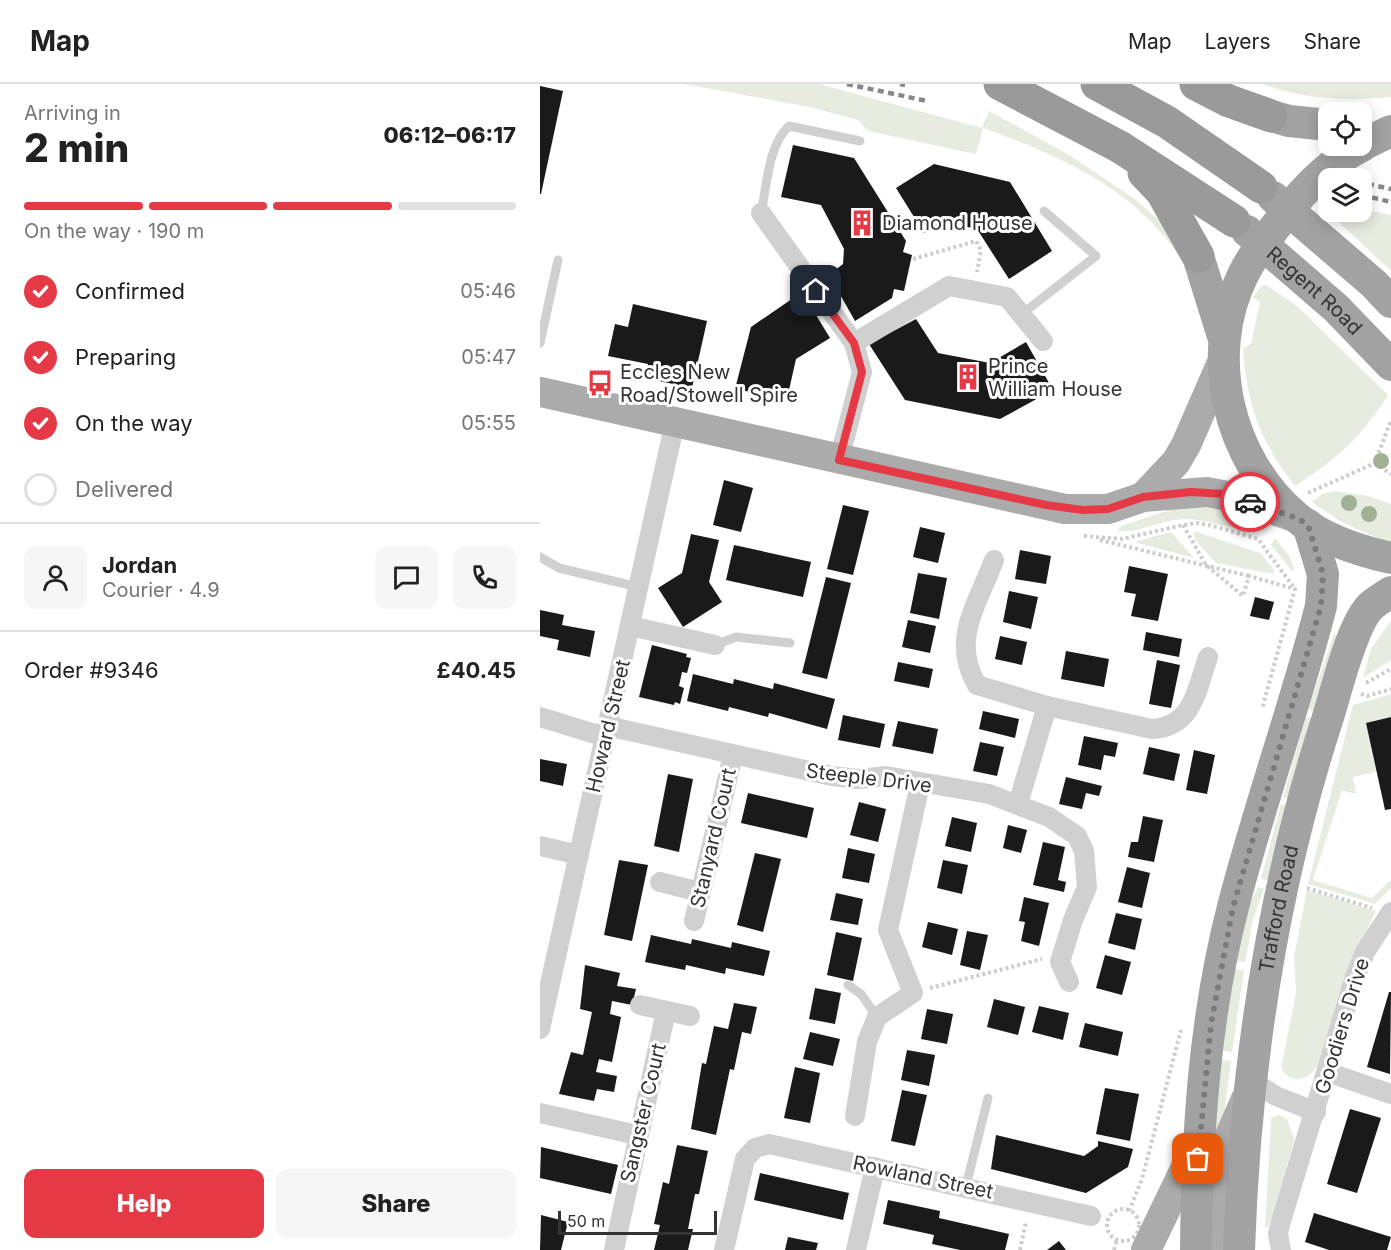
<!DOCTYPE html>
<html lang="en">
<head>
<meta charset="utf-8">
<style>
  body { margin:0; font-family:Inter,sans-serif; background:#f6f6f6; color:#222; height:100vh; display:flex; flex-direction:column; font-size:22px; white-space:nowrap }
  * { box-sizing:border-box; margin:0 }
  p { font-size:20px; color:#767676 }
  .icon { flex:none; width:33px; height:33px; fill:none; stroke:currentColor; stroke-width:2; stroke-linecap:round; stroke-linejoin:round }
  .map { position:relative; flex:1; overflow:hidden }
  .panel { display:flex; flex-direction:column; background:#fff; width:540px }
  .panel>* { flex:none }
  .fabs { position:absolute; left:778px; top:18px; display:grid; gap:12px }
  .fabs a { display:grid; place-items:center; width:54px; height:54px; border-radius:12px; background:#fff; box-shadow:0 3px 15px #0003; font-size:30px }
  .scale { position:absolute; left:18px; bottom:15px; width:159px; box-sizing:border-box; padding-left:6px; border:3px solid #333; border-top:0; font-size:16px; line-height:21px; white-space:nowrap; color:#333; -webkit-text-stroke:4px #fff; paint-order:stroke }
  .pin { position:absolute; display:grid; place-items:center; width:51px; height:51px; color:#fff; margin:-26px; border-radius:12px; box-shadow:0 3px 9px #0006 }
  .courier { position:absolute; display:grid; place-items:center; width:60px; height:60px; margin:-30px; border:4px solid #e63946; border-radius:50%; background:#fff; color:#222; box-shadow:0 2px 8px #0007 }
  .headline em { font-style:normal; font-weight:800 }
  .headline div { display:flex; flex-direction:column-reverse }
  .headline { display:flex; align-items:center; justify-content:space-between; height:102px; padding:0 24px }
  h1 { font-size:39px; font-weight:800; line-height:45px }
  .bar { display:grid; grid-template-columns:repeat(4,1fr); gap:9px 6px; align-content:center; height:72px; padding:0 24px }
  .bar i { height:8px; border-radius:4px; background:#e0e0e0 }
  .bar .current { background:#e63946 }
  .bar p { grid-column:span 4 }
  .line { display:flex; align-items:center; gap:15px; padding:0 24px; border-top:2px solid #e0e0e0 }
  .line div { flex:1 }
  .round { display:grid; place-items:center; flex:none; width:63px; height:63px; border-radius:12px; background:#f6f6f6 }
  ol { padding:0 24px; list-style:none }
  li { display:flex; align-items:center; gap:18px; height:66px }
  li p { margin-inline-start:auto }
  li .icon { padding:6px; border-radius:50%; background:#e63946; color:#fff; stroke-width:4 }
  li:last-child { color:#767676 }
  li i { width:33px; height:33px; border:3px solid #e0e0e0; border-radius:50% }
  .primary-button { display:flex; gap:12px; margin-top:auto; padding:12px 24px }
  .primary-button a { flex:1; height:69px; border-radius:12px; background:#e63946; color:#fff; font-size:24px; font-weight:800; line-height:69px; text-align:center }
  .primary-button a+a { background:#f6f6f6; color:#222 }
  header { display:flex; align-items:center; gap:36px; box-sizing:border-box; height:84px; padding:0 30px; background:#fff; border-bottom:2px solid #e0e0e0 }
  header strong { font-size:28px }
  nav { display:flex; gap:33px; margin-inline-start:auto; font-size:21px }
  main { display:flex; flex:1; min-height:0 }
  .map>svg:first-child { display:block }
</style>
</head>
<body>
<header>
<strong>Map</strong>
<nav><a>Map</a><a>Layers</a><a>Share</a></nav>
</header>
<main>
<section class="panel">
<div class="headline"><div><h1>2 min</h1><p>Arriving in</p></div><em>06:12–06:17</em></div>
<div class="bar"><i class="current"></i><i class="current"></i><i class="current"></i><i></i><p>On the way · 190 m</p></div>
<ol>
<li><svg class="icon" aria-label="check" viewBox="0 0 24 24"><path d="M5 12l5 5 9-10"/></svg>Confirmed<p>05:46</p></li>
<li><svg class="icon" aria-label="check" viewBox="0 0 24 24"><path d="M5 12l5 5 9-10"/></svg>Preparing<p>05:47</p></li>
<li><svg class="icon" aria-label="check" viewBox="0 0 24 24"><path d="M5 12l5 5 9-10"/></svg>On the way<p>05:55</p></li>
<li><i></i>Delivered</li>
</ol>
<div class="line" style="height:108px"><a class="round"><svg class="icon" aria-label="person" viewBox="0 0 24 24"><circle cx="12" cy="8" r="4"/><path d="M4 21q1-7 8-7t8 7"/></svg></a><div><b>Jordan</b><p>Courier · 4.9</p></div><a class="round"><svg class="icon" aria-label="chat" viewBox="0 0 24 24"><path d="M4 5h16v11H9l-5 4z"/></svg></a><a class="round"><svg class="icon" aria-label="phone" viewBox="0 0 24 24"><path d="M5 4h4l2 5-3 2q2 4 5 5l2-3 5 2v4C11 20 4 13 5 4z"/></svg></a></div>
<div class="line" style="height:78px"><div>Order #9346</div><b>£40.45</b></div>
<div class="primary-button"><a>Help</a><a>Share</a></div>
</section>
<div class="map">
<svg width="851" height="1166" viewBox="0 0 851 1166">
  <rect width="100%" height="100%" fill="#fff"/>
  <!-- green -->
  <g fill="#e6ecdf">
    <path d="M144,0H279L442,44L449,27L531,72L596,116L619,136L646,182C598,106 525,73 443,44L436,70L328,47L318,36L270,23Z"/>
    <path d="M723,0H851V13C807,17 765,16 723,0Z"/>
    <polygon points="783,117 789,118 789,128 822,128 822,125 851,131 851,187 786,126 781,120"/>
    <path d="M722,201H726L757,222L848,311C820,355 798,374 755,402C719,355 708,324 703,265L711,260L720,218L713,213Z"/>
    <path d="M794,407L828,412L851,420V458C821,449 797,437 772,418L782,410Z"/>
    <path d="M656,423L689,426L715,439L705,445C683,444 666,434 643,435C621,436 601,449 577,447L582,442L635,424Z"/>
    <polygon points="654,447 720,469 734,486 733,490 676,479 655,456"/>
    <polygon points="631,448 654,474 594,458"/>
    <polygon points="735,454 750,473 754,485 752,487 731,461"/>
    <polygon points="851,537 851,576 823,594 831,565"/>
    <polygon points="794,550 803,553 778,629 768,625"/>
    <polygon points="851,610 851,633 826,639 836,688 813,693 816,710 802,706 773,796 832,814 851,796 851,804 835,820 768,800 813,621"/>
    <polygon points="766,633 776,636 751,715 743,713"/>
    <polygon points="741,720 749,722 728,796 721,795"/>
    <polygon points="718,803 724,805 713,835 705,878 693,877 701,837"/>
    <path d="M767,806L836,827C820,859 809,892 798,926C792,946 788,970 774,986C763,999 749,998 741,984L756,909L754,873Z"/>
    <polygon points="691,885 704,886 692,968 678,966"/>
    <polygon points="677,976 691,977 679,1068 669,1066"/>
    <polygon points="739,1031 747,1035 754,1055 752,1065 728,1144 725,1143 731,1034"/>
  </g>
  <!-- building -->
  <g fill="#1a1a1a">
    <polygon points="0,2 23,7 1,110 0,110"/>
    <polygon points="253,61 314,74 366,157 363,168 372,171 364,207 354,205 352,214 315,237 289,191 303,180 304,165 281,121 241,113"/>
    <polygon points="394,80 470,98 512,167 469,195 437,145 404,138 384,149 356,104"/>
    <polygon points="262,208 290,254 256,275 247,315 195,305 211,243"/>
    <polygon points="93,220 167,237 152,304 105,294 108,280 68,272 75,240 88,243"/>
    <polygon points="376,235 398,269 450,279 486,258 513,306 460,335 365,316 329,260"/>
    <polygon points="184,396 213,404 201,448 173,441"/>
    <polygon points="303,421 329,427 313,491 287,485"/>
    <polygon points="380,443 405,449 398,479 373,473"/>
    <polygon points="151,450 179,456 169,498 182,518 143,543 118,504 142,489"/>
    <polygon points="194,461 271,478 263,513 186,496"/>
    <polygon points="480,466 511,472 506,500 475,495"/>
    <polygon points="589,482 628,490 618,537 591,532 596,510 584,508"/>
    <polygon points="378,489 407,494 399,535 370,529"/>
    <polygon points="286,493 311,499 287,595 262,589"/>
    <polygon points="469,507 498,513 491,545 463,538"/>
    <polygon points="715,513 734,518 729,536 710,532"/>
    <polygon points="0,526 24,531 22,541 55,547 50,573 17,566 19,556 0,552"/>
    <polygon points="368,536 396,542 390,569 362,563"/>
    <polygon points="606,548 642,555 639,573 603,566"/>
    <polygon points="460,552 487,558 482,581 455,575"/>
    <polygon points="112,561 147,570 146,573 151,574 147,589 142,588 139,602 144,604 140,620 135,618 134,621 99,613"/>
    <polygon points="526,567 569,575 564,603 521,595"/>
    <polygon points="617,576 640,581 631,624 609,620"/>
    <polygon points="358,578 393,585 389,604 354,597"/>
    <polygon points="153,590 193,600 194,595 233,605 234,599 295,615 287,645 229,629 228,633 189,623 188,627 147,617"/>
    <polygon points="443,627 479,635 475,654 439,645"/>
    <polygon points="303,631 345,640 340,664 298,656"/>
    <polygon points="851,633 851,725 845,726 826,639"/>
    <polygon points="358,637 398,645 393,670 352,662"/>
    <polygon points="544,652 578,659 575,673 564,671 561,686 538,681"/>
    <polygon points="440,658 464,663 457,692 433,687"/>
    <polygon points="609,663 640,670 634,697 603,690"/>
    <polygon points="654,666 675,671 667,710 646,706"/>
    <polygon points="0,675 27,680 23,702 0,697"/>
    <polygon points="128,690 153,695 139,768 114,762"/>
    <polygon points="526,693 562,702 559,712 546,709 542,725 519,720"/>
    <polygon points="208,709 274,724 267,754 201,739"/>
    <polygon points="319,718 346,725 338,758 310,751"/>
    <polygon points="603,732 623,736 614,778 588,773 591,758 598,758"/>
    <polygon points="412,733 437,739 431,768 405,762"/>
    <polygon points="468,741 487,746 481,769 463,764"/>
    <polygon points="503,758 525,763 518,796 526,798 524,808 493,801"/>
    <polygon points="308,764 335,770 329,799 302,794"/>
    <polygon points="215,769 241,775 223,848 197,841"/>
    <polygon points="79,776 108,781 92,857 64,851"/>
    <polygon points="403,776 428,781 422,810 397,804"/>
    <polygon points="587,783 610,789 602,824 578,818"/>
    <polygon points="296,809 323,815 318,841 290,836"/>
    <polygon points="484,813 509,819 499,862 481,857 485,838 479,837"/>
    <polygon points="576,829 602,835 595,866 568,859"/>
    <polygon points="388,838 418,845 412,871 382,863"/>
    <polygon points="427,847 448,851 440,886 420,881"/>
    <polygon points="296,848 322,854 313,897 287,891"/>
    <polygon points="111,851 151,860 152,855 191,864 192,858 230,867 224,892 186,884 185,890 146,881 145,886 105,878"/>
    <polygon points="565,871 591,878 582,911 556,904"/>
    <polygon points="45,881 80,889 77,902 96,905 92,921 72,917 70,930 81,933 72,978 59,975 56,988 77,992 74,1008 57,1005 54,1017 19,1010 31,968 43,971 52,928 40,925"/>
    <polygon points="275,904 301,909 295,940 269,935"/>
    <polygon points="849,908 851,908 850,990 827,983"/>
    <polygon points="454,915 485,923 478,951 447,943"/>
    <polygon points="194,919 217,923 211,950 202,948 194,986 190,985 176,1051 151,1045 162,979 166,980 174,942 188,945"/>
    <polygon points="499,922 529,929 523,956 492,948"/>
    <polygon points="387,925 413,930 407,960 381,955"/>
    <polygon points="545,939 583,948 578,972 539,963"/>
    <polygon points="270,948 300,955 293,982 263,975"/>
    <polygon points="367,966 395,971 389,1002 361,996"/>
    <polygon points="255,983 280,989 270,1039 244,1034"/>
    <polygon points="565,1004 599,1010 590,1057 556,1050"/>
    <polygon points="362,1006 387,1011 375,1062 351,1057"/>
    <polygon points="810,1025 841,1034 817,1109 787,1100"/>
    <polygon points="456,1051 544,1072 558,1062 558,1057 593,1065 588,1083 546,1109 451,1085"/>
    <polygon points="137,1061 168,1067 159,1110 155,1110 148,1145 153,1145 148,1166 114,1166 120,1141 114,1140 123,1098 129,1100"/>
    <polygon points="1,1063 78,1081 71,1110 0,1094"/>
    <polygon points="220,1089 309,1109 303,1136 214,1116"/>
    <polygon points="348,1116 400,1127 399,1134 469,1150 465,1166 420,1166 392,1160 394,1151 343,1140"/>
    <polygon points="774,1129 851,1153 847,1166 789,1166 765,1158"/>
    <polygon points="1,1131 28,1138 21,1166 0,1166"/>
    <polygon points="248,1153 278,1159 276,1166 245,1166"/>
    <polygon points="519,1157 526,1166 507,1166"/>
  </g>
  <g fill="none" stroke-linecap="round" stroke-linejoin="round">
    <!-- path -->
    <g stroke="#cdcdcd" stroke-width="4" stroke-dasharray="3 3" stroke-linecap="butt">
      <polyline points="373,175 436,157 441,166 437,188"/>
      <polyline points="835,379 851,390"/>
      <polyline points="768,409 835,379 851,336"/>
      <polyline points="643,441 666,481 703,512 709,492 755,505 722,625"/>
      <polyline points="544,452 582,455 643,441 658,439 673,442 718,455 755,505"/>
      <polyline points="560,456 709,492"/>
      <polyline points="826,599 851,585"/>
      <polyline points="821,610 827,612 851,605"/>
      <polyline points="767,804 832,824"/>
      <polyline points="390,904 502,875"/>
      <circle cx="583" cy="1141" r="16"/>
      <polyline points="589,1127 602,1095 641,946"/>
      <polyline points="480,1166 486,1138"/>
      <polyline points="574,1166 577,1156"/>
    </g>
    <!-- service -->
    <g stroke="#d0d0d0" stroke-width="9">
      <path d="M221,129C227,102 228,61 249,42L320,57"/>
      <polyline points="482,230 556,172 504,127"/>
      <polyline points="0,259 18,176"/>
      <polyline points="0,473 19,484 98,503"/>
      <polyline points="175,561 196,553 250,559"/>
      <polyline points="308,901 321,910 337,933"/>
      <polyline points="426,1102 448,1014"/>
    </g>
    <!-- minor -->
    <g stroke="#d0d0d0" stroke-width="20">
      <polyline points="221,129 314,259"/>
      <polyline points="299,376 322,288 314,259 409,202 467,213 503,257"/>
      <path d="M454,476C438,520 410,556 437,601L507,622L612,645C653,643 657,605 668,573"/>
      <polyline points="90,542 175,561"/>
      <polyline points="0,633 65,653"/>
      <polyline points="67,642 292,692 319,695 346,692 449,710 509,733 537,752 544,767 547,803 533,836 520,878 529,898"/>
      <polyline points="478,720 507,622"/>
      <polyline points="0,762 39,771"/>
      <polyline points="120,798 160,808"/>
      <polyline points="154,837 193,671"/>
      <polyline points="100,921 150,932"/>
      <polyline points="0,945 135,338"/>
      <polyline points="787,988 851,1010"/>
      <polyline points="710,996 736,1012 776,1028"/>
      <polyline points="0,1029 97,1051"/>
      <polyline points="315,1032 327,958 337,933 373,909 348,846 380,700"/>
      <polyline points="74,1166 126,927"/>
      <polyline points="184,1166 205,1075 215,1064 229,1060 551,1132"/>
      <polyline points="316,1166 335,1083"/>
      <polyline points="741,1166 738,1150 741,1137 815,893 825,868 851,828"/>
    </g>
    <!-- primary -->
    <g stroke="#ababab" stroke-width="30">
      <polyline points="0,308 525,425 568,425 603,413 667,408 703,415 757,434"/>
      <polyline points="603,413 636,378 646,361 683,276"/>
      <polyline points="606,1166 658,1058"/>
      <polyline points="677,1166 685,1063 706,1015"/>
    </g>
    <!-- trunk -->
    <g stroke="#a2a2a2" stroke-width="32">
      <polyline points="731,32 749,37 789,41"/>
      <polyline points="822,61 851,47"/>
      <path d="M822,62C788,79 761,108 739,138C726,155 712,172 703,191C663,271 688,375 755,432C780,454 820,467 851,474"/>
      <polyline points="733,113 834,200 851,218"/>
      <path id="s1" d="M707,147L796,224L851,281"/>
      <polyline points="658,172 683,252"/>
      <path d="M656,1166C657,1051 664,935 693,823C719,722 755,623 781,522L783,490L768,441"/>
      <path id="s2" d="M699,1166C705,983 732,804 789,630C797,604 813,537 832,521C838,516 845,512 851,508"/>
    </g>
    <!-- motorway -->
    <g stroke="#9a9a9a" stroke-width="33">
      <polyline points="460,0 580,63 694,137"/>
      <polyline points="557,0 627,38 721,103"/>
      <polyline points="656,0 689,17 731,32"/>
      <polyline points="604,89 622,108 658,172"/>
    </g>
    <!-- rail -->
    <g stroke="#888" stroke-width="4.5" stroke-dasharray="6 4.5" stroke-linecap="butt">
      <polyline points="307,0 387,17"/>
      <polyline points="360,0 365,1"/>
      <polyline points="828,100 851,105"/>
      <polyline points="822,111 851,118"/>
    </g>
  </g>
  <!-- trees -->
  <g fill="#a2b095">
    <circle cx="841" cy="377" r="8"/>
    <circle cx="809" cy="419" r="8"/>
    <circle cx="829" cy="430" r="8"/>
  </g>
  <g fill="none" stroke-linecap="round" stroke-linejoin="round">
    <!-- done -->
    <polyline stroke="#7a7a7a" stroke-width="6" stroke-dasharray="0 10.8" points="658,1075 671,940 693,823 781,522 783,490 768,441 757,434 710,418"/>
    <!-- route -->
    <polyline stroke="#e63946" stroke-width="8" points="276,207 314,259 322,288 299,376 506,421 543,426 568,425 603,413 651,408 685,410 710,418"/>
  </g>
  <!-- icons -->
  <defs>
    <g id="building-bare" transform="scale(2.07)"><path d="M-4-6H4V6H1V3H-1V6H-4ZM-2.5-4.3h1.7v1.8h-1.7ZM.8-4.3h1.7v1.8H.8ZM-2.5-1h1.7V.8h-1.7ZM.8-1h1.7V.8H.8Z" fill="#e63946" stroke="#fff" stroke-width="2.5" paint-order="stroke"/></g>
    <g id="bus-bare" transform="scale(2.07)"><path d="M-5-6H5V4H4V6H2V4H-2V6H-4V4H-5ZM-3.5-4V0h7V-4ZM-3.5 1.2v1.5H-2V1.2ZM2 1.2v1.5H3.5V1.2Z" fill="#e63946" stroke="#fff" stroke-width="2.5" paint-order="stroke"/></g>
  </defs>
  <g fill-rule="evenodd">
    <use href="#building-bare" x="322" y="139"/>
    <use href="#building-bare" x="428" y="293"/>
    <use href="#bus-bare" x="60" y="299"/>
  </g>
  <g text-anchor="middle" stroke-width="6" stroke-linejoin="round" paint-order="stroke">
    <!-- poi labels -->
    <g font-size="20" fill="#333" stroke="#fff" text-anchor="start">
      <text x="342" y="146">Diamond House</text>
      <text x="448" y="289">Prince<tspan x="448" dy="23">William House</tspan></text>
      <text x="80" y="295">Eccles New<tspan x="80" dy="23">Road/Stowell Spire</tspan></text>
    </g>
    <!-- street labels -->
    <g font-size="20" fill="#333" stroke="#fff">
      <text dy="7" stroke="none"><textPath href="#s1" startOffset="90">Regent Road</textPath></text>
      <text transform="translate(68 642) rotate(-77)" y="7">Howard Street</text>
      <text transform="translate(329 694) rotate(7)" y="7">Steeple Drive</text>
      <text transform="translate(173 754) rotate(-77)" y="7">Stanyard Court</text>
      <text dy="7" stroke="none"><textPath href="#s2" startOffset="344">Trafford Road</textPath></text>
      <text transform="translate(802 942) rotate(-73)" y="7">Goodiers Drive</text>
      <text transform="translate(103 1029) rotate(-77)" y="7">Sangster Court</text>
      <text transform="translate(383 1093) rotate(12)" y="7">Rowland Street</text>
    </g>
  </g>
</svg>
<div class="fabs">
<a><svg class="icon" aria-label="locate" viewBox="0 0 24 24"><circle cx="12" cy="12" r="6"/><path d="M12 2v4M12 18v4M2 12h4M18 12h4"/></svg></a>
<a><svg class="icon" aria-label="layers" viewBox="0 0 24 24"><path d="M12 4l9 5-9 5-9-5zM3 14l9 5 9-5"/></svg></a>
</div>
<div class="scale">50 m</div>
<div class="pin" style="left:658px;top:1075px;background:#ea580c"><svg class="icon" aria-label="bag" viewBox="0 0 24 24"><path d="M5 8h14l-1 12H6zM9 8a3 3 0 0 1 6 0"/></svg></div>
<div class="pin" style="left:276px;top:207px;background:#1f2937"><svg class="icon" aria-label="home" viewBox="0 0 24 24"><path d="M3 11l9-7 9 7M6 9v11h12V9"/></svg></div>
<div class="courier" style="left:710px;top:418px"><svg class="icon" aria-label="car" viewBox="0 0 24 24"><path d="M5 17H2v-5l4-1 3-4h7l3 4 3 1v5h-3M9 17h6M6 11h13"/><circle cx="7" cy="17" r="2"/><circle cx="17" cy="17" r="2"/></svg></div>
</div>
</main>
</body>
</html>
